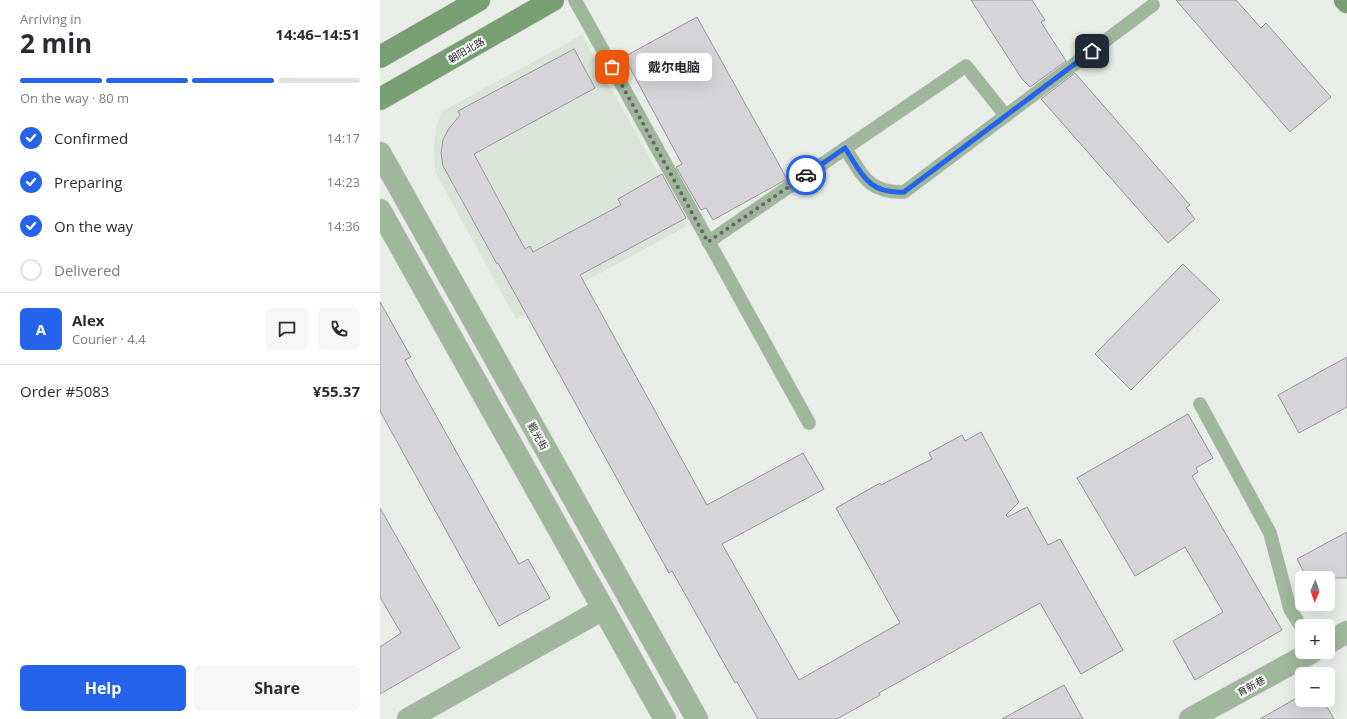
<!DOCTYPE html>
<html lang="en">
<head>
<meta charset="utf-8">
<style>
  body { margin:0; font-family:"Open Sans","Noto Sans SC",sans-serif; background:#f7f7f7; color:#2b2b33; height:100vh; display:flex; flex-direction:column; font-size:15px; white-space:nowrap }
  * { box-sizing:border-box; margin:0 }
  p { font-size:13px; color:#7c7c81 }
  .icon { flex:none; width:22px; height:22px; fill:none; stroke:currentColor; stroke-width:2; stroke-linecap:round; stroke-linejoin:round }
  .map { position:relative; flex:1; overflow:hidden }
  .side { display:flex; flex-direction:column; background:#fff; width:380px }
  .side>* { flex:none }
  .needle { width:26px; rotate:182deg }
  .fabs { position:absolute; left:915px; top:571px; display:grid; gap:8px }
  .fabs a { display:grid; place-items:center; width:40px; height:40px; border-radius:6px; background:#fff; box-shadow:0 4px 16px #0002; font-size:20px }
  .pin { position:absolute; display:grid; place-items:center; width:34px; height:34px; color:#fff; margin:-17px; border-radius:8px; box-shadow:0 2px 6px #0006 }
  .courier { position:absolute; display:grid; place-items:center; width:40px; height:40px; margin:-20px; border:3px solid #2563eb; border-radius:50%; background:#fff; color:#222; box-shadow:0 1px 5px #0007 }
  .bubble { position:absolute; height:28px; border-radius:6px; background:#fff; box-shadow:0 4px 16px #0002; font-size:13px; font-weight:700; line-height:28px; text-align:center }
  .head em { font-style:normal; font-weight:700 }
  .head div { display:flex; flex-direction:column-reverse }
  .head { display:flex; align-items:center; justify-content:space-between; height:68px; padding:0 20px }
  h1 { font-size:26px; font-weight:700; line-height:30px }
  .bar { display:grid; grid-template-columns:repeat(4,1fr); gap:6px 4px; align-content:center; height:48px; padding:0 20px }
  .bar i { height:5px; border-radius:3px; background:#e1e1e2 }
  .bar .current { background:#2563eb }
  .bar p { grid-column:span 4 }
  .line { display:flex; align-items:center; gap:10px; padding:0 20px; border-top:1px solid #e1e1e2 }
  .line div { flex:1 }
  .round { display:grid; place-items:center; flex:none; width:42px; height:42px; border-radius:6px; background:#f7f7f7 }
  ol { padding:0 20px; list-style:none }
  li { display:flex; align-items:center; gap:12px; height:44px }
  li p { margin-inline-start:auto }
  li .icon { padding:4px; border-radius:50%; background:#2563eb; color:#fff; stroke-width:4 }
  li:last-child { color:#7c7c81 }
  li i { width:22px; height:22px; border:2px solid #e1e1e2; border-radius:50% }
  .cta { display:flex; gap:8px; margin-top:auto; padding:8px 20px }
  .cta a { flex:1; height:46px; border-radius:6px; background:#2563eb; color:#fff; font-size:16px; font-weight:700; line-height:46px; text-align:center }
  .cta a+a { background:#f7f7f7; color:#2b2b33 }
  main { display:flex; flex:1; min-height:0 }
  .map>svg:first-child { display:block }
</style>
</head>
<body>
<main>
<section class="side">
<div class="head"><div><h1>2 min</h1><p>Arriving in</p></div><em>14:46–14:51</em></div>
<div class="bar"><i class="current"></i><i class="current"></i><i class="current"></i><i></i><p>On the way · 80 m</p></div>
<ol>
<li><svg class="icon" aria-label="check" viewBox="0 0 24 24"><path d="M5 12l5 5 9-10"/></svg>Confirmed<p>14:17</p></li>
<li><svg class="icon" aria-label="check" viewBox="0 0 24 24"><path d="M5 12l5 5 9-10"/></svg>Preparing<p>14:23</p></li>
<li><svg class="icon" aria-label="check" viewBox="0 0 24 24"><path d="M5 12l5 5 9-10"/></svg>On the way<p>14:36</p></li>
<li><i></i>Delivered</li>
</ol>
<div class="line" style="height:72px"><b class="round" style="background:#2563eb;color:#fff">A</b><div><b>Alex</b><p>Courier · 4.4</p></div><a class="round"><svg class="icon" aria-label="chat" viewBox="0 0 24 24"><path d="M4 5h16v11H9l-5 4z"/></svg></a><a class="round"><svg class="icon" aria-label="phone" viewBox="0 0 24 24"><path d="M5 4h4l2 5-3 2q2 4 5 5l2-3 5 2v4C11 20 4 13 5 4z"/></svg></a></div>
<div class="line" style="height:52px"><div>Order #5083</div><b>¥55.37</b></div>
<div class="cta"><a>Help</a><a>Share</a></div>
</section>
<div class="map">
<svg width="967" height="719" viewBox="0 0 967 719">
  <rect width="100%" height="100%" fill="#e9ede8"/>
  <!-- built -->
  <polygon fill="#dbe4d9" points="202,35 307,226 136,319 55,172 54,146 56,129 61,112"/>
  <!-- building -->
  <g fill="#d7d4d9" stroke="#99969b">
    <polygon points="591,0 652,0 665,20 661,22 686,61 650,87 642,79"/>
    <polygon points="796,0 856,0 881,28 886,23 951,97 910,132"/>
    <polygon points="317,17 407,179 333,220 326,208 321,210 296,167 302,164 244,57"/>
    <polygon points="194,49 215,88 94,154 145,249 150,246 153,252 241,205 238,199 282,174 306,218 200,275 327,505 423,453 444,489 342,544 419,680 520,623 456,508 500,483 501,485 552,459 549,453 582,435 585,441 601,432 639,502 626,515 628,517 647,507 668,545 680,539 743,650 701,674 660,603 499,693 500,695 457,719 378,719 357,682 355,683 292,571 289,573 118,263 117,264 63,166 61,153 63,140 68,130 80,115 78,111"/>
    <polygon points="695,73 810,205 806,208 815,219 788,243 661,99"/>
    <polygon points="803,264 840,300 751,390 715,354"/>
    <polygon points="0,302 31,357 25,360 139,564 148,559 170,598 119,626 0,411"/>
    <polygon points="967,357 967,407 919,433 898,395"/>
    <polygon points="808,414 833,458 816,468 818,472 812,476 902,630 815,680 793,641 843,612 805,547 755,576 697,478"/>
    <polygon points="0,508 80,648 0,694 0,647 21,633 0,597"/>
    <polygon points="967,532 967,578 927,578 917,559"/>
    <polygon points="684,685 703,719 622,719"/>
    <polygon points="922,695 922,700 943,700 954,719 880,719"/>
  </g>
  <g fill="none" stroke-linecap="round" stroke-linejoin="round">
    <!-- service casing -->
    <g stroke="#c4c8c3" stroke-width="14">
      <g id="service">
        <polyline points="195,0 429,423"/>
        <path d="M465,148C482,174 487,193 524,192L773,5"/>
        <polyline points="328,242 586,66 626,116"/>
        <polyline points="820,404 890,533 910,609 922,628"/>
      </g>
    </g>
    <!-- minor casing -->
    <g stroke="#c4c8c3" stroke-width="23">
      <g id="minor">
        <polyline points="948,643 967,632"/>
        <polyline points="28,719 223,609"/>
        <polyline points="810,719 932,652"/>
      </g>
    </g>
    <!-- tertiary casing -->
    <g stroke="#c4c8c3" stroke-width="23">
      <g id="tertiary">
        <polyline points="0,153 317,719"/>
        <polyline points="0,210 285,719"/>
      </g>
    </g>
    <!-- secondary casing -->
    <g stroke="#c4c8c3" stroke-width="23">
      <g id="secondary">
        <polyline points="965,0 967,2"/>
        <polyline points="0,57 99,0"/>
        <polyline points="0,99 173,0"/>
      </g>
    </g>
    <!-- service -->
    <use href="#service" stroke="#9fb89b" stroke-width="13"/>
    <!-- minor -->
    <use href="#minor" stroke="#9fb89b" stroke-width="22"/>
    <!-- tertiary -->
    <use href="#tertiary" stroke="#9fb89b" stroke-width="22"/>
    <!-- secondary -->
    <use href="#secondary" stroke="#789e73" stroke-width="22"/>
  </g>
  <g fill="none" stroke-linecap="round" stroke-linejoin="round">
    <!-- done -->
    <polyline stroke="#646663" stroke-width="4" stroke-dasharray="0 7.2" points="232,67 328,242 426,175"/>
    <!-- route -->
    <path stroke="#2563eb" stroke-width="5" d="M426,175L465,148C482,174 488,194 524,192L712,51"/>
  </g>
  <g text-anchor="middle" stroke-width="4" stroke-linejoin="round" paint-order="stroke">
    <!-- street labels -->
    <g font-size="10" fill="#1c1e1c" stroke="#fff">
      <text transform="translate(86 50) rotate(-30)" y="4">朝阳北路</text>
      <text transform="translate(158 436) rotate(61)" y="4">觐光街</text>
      <text transform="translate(871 686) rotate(-29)" y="4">育新巷</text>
    </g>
  </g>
</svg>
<div class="fabs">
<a><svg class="needle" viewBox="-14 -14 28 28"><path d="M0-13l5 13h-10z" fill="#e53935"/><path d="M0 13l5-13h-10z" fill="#7c7c81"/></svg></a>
<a>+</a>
<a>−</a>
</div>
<div class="pin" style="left:232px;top:67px;background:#ea580c"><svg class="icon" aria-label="bag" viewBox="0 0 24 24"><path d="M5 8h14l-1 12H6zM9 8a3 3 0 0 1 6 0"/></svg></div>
<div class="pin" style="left:712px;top:51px;background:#1f2937"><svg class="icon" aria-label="home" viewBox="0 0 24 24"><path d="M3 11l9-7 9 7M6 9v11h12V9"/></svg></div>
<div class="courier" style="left:426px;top:175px"><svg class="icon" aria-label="car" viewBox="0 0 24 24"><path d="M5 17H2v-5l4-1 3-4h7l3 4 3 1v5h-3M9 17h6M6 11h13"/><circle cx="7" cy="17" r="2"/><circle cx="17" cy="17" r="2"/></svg></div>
<div class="bubble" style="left:256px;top:53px;width:76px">戴尔电脑</div>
</div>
</main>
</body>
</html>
